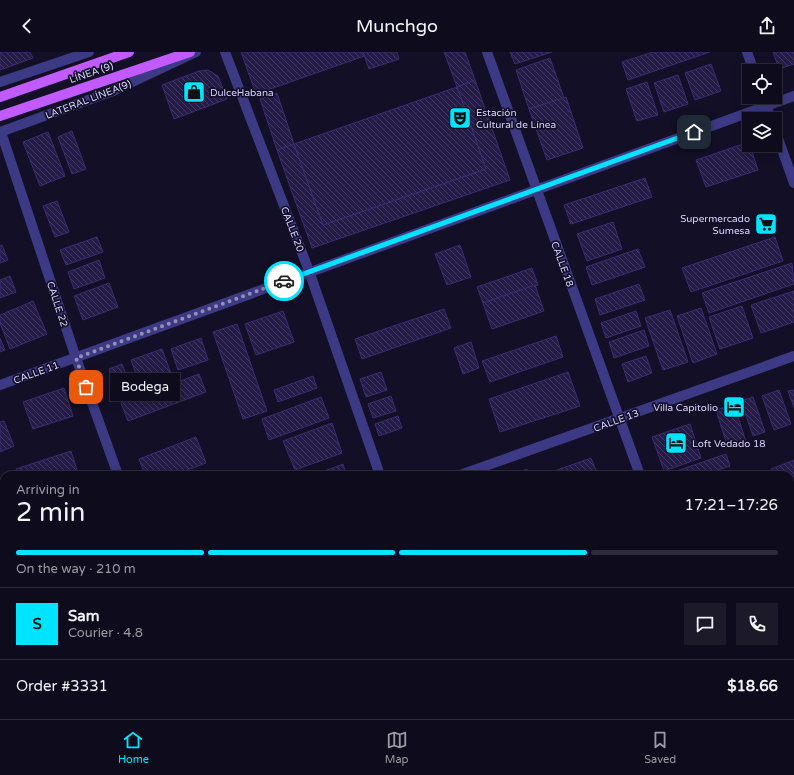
<!DOCTYPE html>
<html lang="en">
<head>
<meta charset="utf-8">
<style>
  body { margin:0; font-family:"Varela Round",sans-serif; background:#1c1929; color:#f1f3f6; height:100vh; display:flex; flex-direction:column; font-size:15px; white-space:nowrap }
  * { box-sizing:border-box; margin:0 }
  p { font-size:13px; color:#9b9ba3 }
  .icon { flex:none; width:22px; height:22px; fill:none; stroke:currentColor; stroke-width:2; stroke-linecap:round; stroke-linejoin:round }
  .map { position:relative; flex:1; overflow:hidden }
  .drawer { position:absolute; left:0px; top:419px; width:794px; height:248px; display:flex; flex-direction:column; background:#0e0b1c; border-radius:12px 12px 0 0; box-shadow:0 2px 10px #0003,0 0 0 1px #2e2b3b }
  .drawer>* { flex:none }
  .buttons { position:absolute; left:742px; top:12px; display:grid; gap:8px }
  .buttons a { display:grid; place-items:center; width:40px; height:40px; border-radius:0px; background:#0e0b1c; box-shadow:0 2px 10px #0003,0 0 0 1px #2e2b3b; font-size:20px }
  .pin { position:absolute; display:grid; place-items:center; width:34px; height:34px; color:#fff; margin:-17px; border-radius:8px; box-shadow:0 2px 6px #0006 }
  .courier { position:absolute; display:grid; place-items:center; width:40px; height:40px; margin:-20px; border:3px solid #00e5ff; border-radius:50%; background:#fff; color:#222; box-shadow:0 1px 5px #0007 }
  .bubble { position:absolute; height:28px; border-radius:0px; background:#0e0b1c; box-shadow:0 2px 10px #0003,0 0 0 1px #2e2b3b; font-size:13px; font-weight:600; line-height:28px; text-align:center }
  .summary em { font-style:normal; font-weight:600 }
  .summary div { display:flex; flex-direction:column-reverse }
  .summary { display:flex; align-items:center; justify-content:space-between; height:68px; padding:0 16px }
  h1 { font-size:26px; font-weight:600; line-height:30px }
  .bar { display:grid; grid-template-columns:repeat(4,1fr); gap:6px 4px; align-content:center; height:48px; padding:0 16px }
  .bar i { height:5px; border-radius:3px; background:#2e2b3b }
  .bar .selected { background:#00e5ff }
  .bar p { grid-column:span 4 }
  .line { display:flex; align-items:center; gap:10px; padding:0 16px; border-top:1px solid #2e2b3b }
  .line div { flex:1 }
  .round { display:grid; place-items:center; flex:none; width:42px; height:42px; border-radius:0px; background:#1c1929 }
  header { display:flex; justify-content:space-between; align-items:center; height:52px; padding:0 16px; background:#0e0b1c; font-size:18px; font-weight:600 }
  .tabs { display:flex; justify-content:space-around; align-items:center; height:56px; border-top:1px solid #2e2b3b; background:#0e0b1c; font-size:11px; color:#9b9ba3 }
  .tabs a { display:grid; justify-items:center; gap:2px }
  .tabs .selected { color:#00e5ff }
  .map>svg:first-child { display:block }
</style>
</head>
<body>
<header><svg class="icon" aria-label="back" viewBox="0 0 24 24"><path d="M15 5l-7 7 7 7"/></svg>Munchgo<svg class="icon" aria-label="share" viewBox="0 0 24 24"><path d="M12 15V3M7 8l5-5 5 5M5 13v7h14v-7"/></svg></header>
<div class="map">
<svg width="794" height="667" viewBox="0 0 794 667">
  <defs>
    <pattern id="park-crowns" width="20" height="18" patternUnits="userSpaceOnUse"><rect width="20" height="18" fill="#12302f"/><path d="M2 6a3 3 0 1 1 6 0M12 15a3 3 0 1 1 6 0" fill="none" stroke="#344d4e"/></pattern>
    <pattern id="building-back-hatch" width="6" height="6" patternUnits="userSpaceOnUse"><rect width="6" height="6" fill="#241b47"/><path d="M-1 5l2 2M0 0l6 6M5-1l2 2" fill="none" stroke="#433b63"/></pattern>
  </defs>
  <rect width="100%" height="100%" fill="#130f26"/>
  <!-- park -->
  <polygon fill="url(#park-crowns)" points="372,663 452,663 453,667 360,667"/>
  <!-- building -->
  <g fill="url(#building-back-hatch)" stroke="#3b2d73">
    <polygon points="0,0 30,0 33,6 0,18"/>
    <polygon points="241,0 376,0 256,42"/>
    <polygon points="363,0 397,0 399,7 369,17"/>
    <polygon points="444,0 465,0 475,28 457,35"/>
    <polygon points="510,0 552,0 515,12"/>
    <polygon points="653,0 710,0 628,28 622,10"/>
    <polygon points="773,0 794,0 794,12 779,17"/>
    <polygon points="550,6 564,46 529,57 516,18"/>
    <polygon points="711,12 721,39 695,48 685,21"/>
    <polygon points="208,18 218,24 227,47 174,67 162,33 199,19"/>
    <polygon points="678,23 688,52 664,60 654,31"/>
    <polygon points="475,28 510,128 312,196 277,98 294,92 323,173 486,117 457,35"/>
    <polygon points="647,30 658,63 637,69 626,37"/>
    <polygon points="457,35 486,117 323,173 294,92"/>
    <polygon points="277,41 294,92 277,98 260,47"/>
    <polygon points="566,45 583,96 547,108 529,57"/>
    <polygon points="72,79 86,117 72,122 58,85"/>
    <polygon points="48,80 65,124 40,134 23,90"/>
    <polygon points="749,90 758,118 706,135 696,108"/>
    <polygon points="645,126 652,145 571,172 564,153"/>
    <polygon points="57,149 69,180 55,185 43,154"/>
    <polygon points="613,170 622,197 587,209 577,182"/>
    <polygon points="97,185 103,200 66,213 60,198"/>
    <polygon points="775,185 783,209 691,240 682,216"/>
    <polygon points="2,193 8,208 0,211 0,194"/>
    <polygon points="460,193 471,225 447,233 435,202"/>
    <polygon points="638,197 645,215 592,233 586,215"/>
    <polygon points="99,208 105,226 74,237 68,220"/>
    <polygon points="792,211 794,232 709,261 702,241"/>
    <polygon points="532,216 538,233 483,251 477,235"/>
    <polygon points="10,224 16,240 0,246 0,228"/>
    <polygon points="109,231 118,255 83,268 74,244"/>
    <polygon points="639,232 645,248 600,263 595,247"/>
    <polygon points="535,233 544,259 492,277 483,251"/>
    <polygon points="794,239 794,270 761,281 751,253"/>
    <polygon points="33,249 47,282 10,297 0,271 0,263"/>
    <polygon points="742,254 753,286 720,297 709,265"/>
    <polygon points="701,256 717,302 693,311 677,264"/>
    <polygon points="444,257 451,276 362,307 355,287"/>
    <polygon points="670,258 688,310 663,318 645,266"/>
    <polygon points="283,259 294,290 256,303 245,272"/>
    <polygon points="636,259 641,274 606,286 601,271"/>
    <polygon points="237,272 267,359 243,367 213,280"/>
    <polygon points="644,278 649,294 614,306 609,290"/>
    <polygon points="556,284 563,305 490,330 482,309"/>
    <polygon points="0,286 5,298 0,300"/>
    <polygon points="201,286 208,308 178,318 171,297"/>
    <polygon points="471,290 479,316 463,322 454,296"/>
    <polygon points="162,297 173,327 142,338 131,308"/>
    <polygon points="646,304 652,321 628,330 622,312"/>
    <polygon points="122,312 132,338 118,343 109,317"/>
    <polygon points="381,320 387,338 366,345 360,327"/>
    <polygon points="568,320 580,354 500,380 489,347"/>
    <polygon points="199,322 206,340 128,369 121,351"/>
    <polygon points="313,324 317,336 278,350 274,338"/>
    <polygon points="64,336 73,364 33,377 23,350"/>
    <polygon points="779,338 791,372 774,378 762,344"/>
    <polygon points="794,338 794,356 788,339"/>
    <polygon points="391,344 396,359 373,366 368,352"/>
    <polygon points="321,345 329,366 269,388 262,367"/>
    <polygon points="753,345 765,380 753,384 741,349"/>
    <polygon points="734,352 746,390 728,396 716,358"/>
    <polygon points="398,364 402,376 379,384 375,372"/>
    <polygon points="4,369 14,394 0,400 0,370"/>
    <polygon points="332,371 342,401 295,418 283,389"/>
    <polygon points="690,372 701,406 664,419 652,385"/>
    <polygon points="196,385 206,411 174,423 145,423 139,407"/>
    <polygon points="71,399 78,421 72,423 18,423 16,417"/>
    <polygon points="726,402 730,414 704,423 665,423"/>
    <polygon points="591,406 598,423 559,423 557,418"/>
    <polygon points="794,408 794,461 790,463 790,423 773,423 771,417"/>
    <polygon points="343,412 347,423 314,423"/>
    <polygon points="527,417 529,423 512,423"/>
    <polygon points="4,431 4,452 0,453 0,432"/>
    <polygon points="4,457 4,486 3,487 0,480 0,459"/>
    <polygon points="790,500 794,513 794,542 790,543"/>
    <polygon points="4,506 4,543 0,531 0,507"/>
    <polygon points="0,531 4,543 4,561 0,562"/>
    <polygon points="790,602 794,613 794,634 790,635"/>
    <polygon points="0,647 4,657 4,663 7,665 1,667"/>
    <polygon points="18,663 64,663 53,667 19,667"/>
    <polygon points="100,663 122,663 123,667 101,667"/>
    <polygon points="157,663 176,663 178,667 145,667"/>
    <polygon points="231,663 260,663 262,667 232,667"/>
    <polygon points="301,663 329,663 330,667 302,667"/>
    <polygon points="337,663 353,663 342,667 338,667"/>
    <polygon points="600,663 610,663 612,667 589,667"/>
    <polygon points="616,663 643,663 645,667 618,667"/>
    <polygon points="653,663 680,663 682,667 655,667"/>
  </g>
  <g fill="none" stroke-linecap="round" stroke-linejoin="round">
    <!-- path -->
    <polyline stroke="#2fb8b0" stroke-width="2.5" stroke-dasharray="2 3" stroke-linecap="butt" points="78,663 79,667"/>
    <!-- minor -->
    <g stroke="#3d3a85" stroke-width="10">
      <polyline points="225,0 309,219 380,423"/>
      <polyline points="487,0 640,423"/>
      <polyline points="747,0 754,19"/>
      <polyline points="763,45 771,67"/>
      <polyline points="775,78 794,131"/>
      <polyline points="1,80 76,306 118,423"/>
      <polyline points="460,423 794,304"/>
      <polyline points="790,572 794,570"/>
      <polyline points="0,587 4,586"/>
      <polyline points="204,663 205,667"/>
      <polyline points="464,663 465,667"/>
      <polyline points="723,663 724,667"/>
      <polyline points="520,667 531,663"/>
    </g>
    <!-- tertiary -->
    <g stroke="#3d3a85" stroke-width="10">
      <polyline points="0,30 89,0"/>
      <polyline points="0,80 113,39 196,0"/>
      <polyline points="0,333 794,44"/>
    </g>
    <!-- primary -->
    <g stroke="#c25bff" stroke-width="10">
      <polyline points="0,45 129,0"/>
      <polyline points="0,64 190,0"/>
    </g>
  </g>
  <g fill="none" stroke-linecap="round" stroke-linejoin="round">
    <!-- done -->
    <polyline stroke="#948fb3" stroke-width="4" stroke-dasharray="0 7.2" points="86,335 76,306 284,229"/>
    <!-- route -->
    <polyline stroke="#00e5ff" stroke-width="5" points="284,229 694,80"/>
  </g>
  <!-- icons -->
  <defs>
    <g id="shop-square" transform="scale(1.15)"><rect x="-9" y="-9" width="18" height="18" rx="4" fill="#00e5ff" stroke="#130f26"/><path d="M-5-2.5h2.3a2.7 3.5 0 0 1 5.4 0H5L5.5 6h-11ZM-1.5-2.5h3a1.5 2.3 0 0 0-3 0Z" fill="#111"/></g>
    <g id="theatre-square" transform="scale(1.15)"><rect x="-9" y="-9" width="18" height="18" rx="4" fill="#00e5ff" stroke="#130f26"/><path d="M-5-5.5Q0-4 5-5.5V0Q5 5 0 6Q-5 5-5 0ZM-3.3-2.5H-1v1.5H-3.3ZM1-2.5H3.3v1.5H1ZM-2.8 1Q0 5.5 2.8 1Z" fill="#111"/></g>
    <g id="supermarket-square" transform="scale(1.15)"><rect x="-9" y="-9" width="18" height="18" rx="4" fill="#00e5ff" stroke="#130f26"/><path d="M-6-5.5h2.5l.6 2H6L4.5 2H-2.5L-4.4-4H-6ZM-1.5 3.2a1.3 1.3 0 1 0 .1 0ZM3 3.2a1.3 1.3 0 1 0 .1 0Z" fill="#111"/></g>
    <g id="hotel-square" transform="scale(1.15)"><rect x="-9" y="-9" width="18" height="18" rx="4" fill="#00e5ff" stroke="#130f26"/><path d="M-6-4.5h1.5V1H6V5H4.5V3h-9V5H-6ZM-4 0a1.8 1.8 0 1 1 3.6 0ZM.5 0V-2.5h3Q6-2.5 6 0Z" fill="#111"/></g>
  </defs>
  <g fill-rule="evenodd">
    <use href="#shop-square" x="194" y="40"/>
    <use href="#theatre-square" x="460" y="66"/>
    <use href="#supermarket-square" x="766" y="172"/>
    <use href="#hotel-square" x="734" y="355"/>
    <use href="#hotel-square" x="676" y="391"/>
  </g>
  <g text-anchor="middle" stroke-width="3.5" stroke-linejoin="round" paint-order="stroke">
    <!-- street labels -->
    <g font-size="10" fill="#d9d4ff" stroke="#130f26">
      <text transform="translate(91 20) rotate(-19)" y="4">LÍNEA (9)</text>
      <text transform="translate(88 47) rotate(-21)" y="4">LATERAL LÍNEA(9)</text>
      <text transform="translate(293 177) rotate(69)" y="4">CALLE 20</text>
      <text transform="translate(563 212) rotate(70)" y="4">CALLE 18</text>
      <text transform="translate(58 252) rotate(72)" y="4">CALLE 22</text>
      <text transform="translate(36 320) rotate(-20)" y="4">CALLE 11</text>
      <text transform="translate(616 368) rotate(-20)" y="4">CALLE 13</text>
    </g>
    <!-- poi labels -->
    <g font-size="10" fill="#d9d4ff" stroke="#130f26" text-anchor="start">
      <text x="210" y="44">DulceHabana</text>
      <text x="476" y="64">Estación<tspan x="476" dy="12">Cultural de Línea</tspan></text>
      <text x="750" y="170" text-anchor="end">Supermercado<tspan x="750" dy="12">Sumesa</tspan></text>
      <text x="718" y="359" text-anchor="end">Villa Capitolio</text>
      <text x="692" y="395">Loft Vedado 18</text>
    </g>
  </g>
</svg>
<div class="buttons">
<a><svg class="icon" aria-label="locate" viewBox="0 0 24 24"><circle cx="12" cy="12" r="6"/><path d="M12 2v4M12 18v4M2 12h4M18 12h4"/></svg></a>
<a><svg class="icon" aria-label="layers" viewBox="0 0 24 24"><path d="M12 4l9 5-9 5-9-5zM3 14l9 5 9-5"/></svg></a>
</div>
<div class="pin" style="left:86px;top:335px;background:#ea580c"><svg class="icon" aria-label="bag" viewBox="0 0 24 24"><path d="M5 8h14l-1 12H6zM9 8a3 3 0 0 1 6 0"/></svg></div>
<div class="pin" style="left:694px;top:80px;background:#1f2937"><svg class="icon" aria-label="home" viewBox="0 0 24 24"><path d="M3 11l9-7 9 7M6 9v11h12V9"/></svg></div>
<div class="courier" style="left:284px;top:229px"><svg class="icon" aria-label="car" viewBox="0 0 24 24"><path d="M5 17H2v-5l4-1 3-4h7l3 4 3 1v5h-3M9 17h6M6 11h13"/><circle cx="7" cy="17" r="2"/><circle cx="17" cy="17" r="2"/></svg></div>
<div class="bubble" style="left:110px;top:321px;width:70px">Bodega</div>
<section class="drawer">
<div class="summary"><div><h1>2 min</h1><p>Arriving in</p></div><em>17:21–17:26</em></div>
<div class="bar"><i class="selected"></i><i class="selected"></i><i class="selected"></i><i></i><p>On the way · 210 m</p></div>
<div class="line" style="height:72px"><b class="round" style="background:#00e5ff;color:#111">S</b><div><b>Sam</b><p>Courier · 4.8</p></div><a class="round"><svg class="icon" aria-label="chat" viewBox="0 0 24 24"><path d="M4 5h16v11H9l-5 4z"/></svg></a><a class="round"><svg class="icon" aria-label="phone" viewBox="0 0 24 24"><path d="M5 4h4l2 5-3 2q2 4 5 5l2-3 5 2v4C11 20 4 13 5 4z"/></svg></a></div>
<div class="line" style="height:52px"><div>Order #3331</div><b>$18.66</b></div>
</section>
</div>
<nav class="tabs">
<a class="selected"><svg class="icon" aria-label="home" viewBox="0 0 24 24"><path d="M3 11l9-7 9 7M6 9v11h12V9"/></svg>Home</a>
<a><svg class="icon" aria-label="map" viewBox="0 0 24 24"><path d="M3 6l6-2 6 2 6-2v14l-6 2-6-2-6 2zM9 4v14M15 6v14"/></svg>Map</a>
<a><svg class="icon" aria-label="saved" viewBox="0 0 24 24"><path d="M7 4h10v16l-5-4-5 4z"/></svg>Saved</a>
</nav>
</body>
</html>
